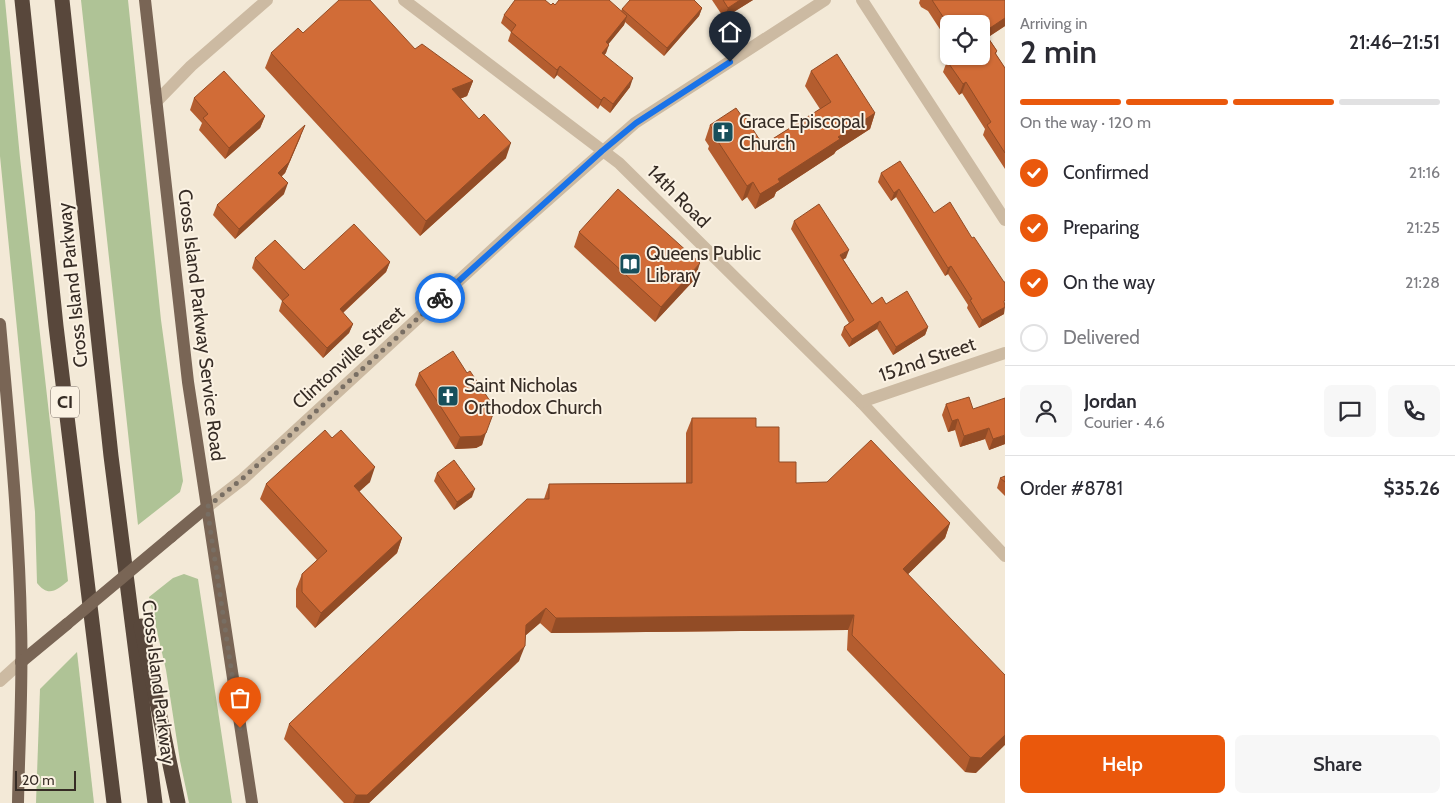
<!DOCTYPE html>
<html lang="en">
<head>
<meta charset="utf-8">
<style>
  body { margin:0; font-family:Cabin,sans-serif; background:#f7f7f7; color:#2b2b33; height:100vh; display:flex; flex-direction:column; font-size:19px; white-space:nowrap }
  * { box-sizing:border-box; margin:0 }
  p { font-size:16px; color:#7c7c81 }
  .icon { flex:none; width:28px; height:28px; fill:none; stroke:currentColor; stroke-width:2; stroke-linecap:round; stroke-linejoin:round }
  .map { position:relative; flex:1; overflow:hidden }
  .side { display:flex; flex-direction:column; background:#fff; width:450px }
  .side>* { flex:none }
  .controls { position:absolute; left:940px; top:15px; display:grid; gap:10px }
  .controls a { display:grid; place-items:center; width:50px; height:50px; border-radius:8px; background:#fff; box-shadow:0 1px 4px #0004; font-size:25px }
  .scale { position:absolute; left:15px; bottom:12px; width:61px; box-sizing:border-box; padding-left:5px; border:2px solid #362c25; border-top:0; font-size:14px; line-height:18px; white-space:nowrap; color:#362c25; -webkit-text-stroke:4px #fbf2e3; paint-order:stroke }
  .pin { position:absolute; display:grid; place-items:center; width:42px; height:42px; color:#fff; margin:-51px -21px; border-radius:50% 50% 50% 0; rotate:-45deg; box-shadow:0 0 5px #0007 }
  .pin .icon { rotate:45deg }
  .courier { position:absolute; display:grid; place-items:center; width:50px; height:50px; margin:-25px; border:4px solid #1a73e8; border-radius:50%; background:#fff; color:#222; box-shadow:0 1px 6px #0007 }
  .overview em { font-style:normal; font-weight:600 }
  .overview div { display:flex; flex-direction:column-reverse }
  .overview { display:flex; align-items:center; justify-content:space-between; height:85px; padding:0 15px }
  h1 { font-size:32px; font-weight:600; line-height:38px }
  .bar { display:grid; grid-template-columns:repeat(4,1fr); gap:8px 5px; align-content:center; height:60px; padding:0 15px }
  .bar i { height:6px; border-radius:4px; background:#e1e1e2 }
  .bar .active { background:#ea580c }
  .bar p { grid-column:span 4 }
  .line { display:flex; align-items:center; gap:12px; padding:0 15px; border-top:1px solid #e1e1e2 }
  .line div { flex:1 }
  .round { display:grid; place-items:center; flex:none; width:52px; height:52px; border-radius:8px; background:#f7f7f7 }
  ol { padding:0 15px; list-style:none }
  li { display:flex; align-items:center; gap:15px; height:55px }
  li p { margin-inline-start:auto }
  li .icon { padding:5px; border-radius:50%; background:#ea580c; color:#fff; stroke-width:4 }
  li:last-child { color:#7c7c81 }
  li i { width:28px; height:28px; border:2px solid #e1e1e2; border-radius:50% }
  .button { display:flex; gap:10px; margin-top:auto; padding:10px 15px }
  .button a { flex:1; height:58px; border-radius:8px; background:#ea580c; color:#fff; font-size:20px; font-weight:600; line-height:58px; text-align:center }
  .button a+a { background:#f7f7f7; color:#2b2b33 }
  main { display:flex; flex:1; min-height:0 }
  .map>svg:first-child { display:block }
</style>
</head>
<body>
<main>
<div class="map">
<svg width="1005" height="803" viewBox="0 0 1005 803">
  <rect width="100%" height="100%" fill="#f3e9d7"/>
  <!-- green -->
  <g fill="#afc396">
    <path d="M0,0H5L20,158L68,581C56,591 48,597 37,583L35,512L0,156Z"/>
    <polygon points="81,0 128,0 161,320 183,481 180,492 138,525"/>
    <polygon points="184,574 198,579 232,803 189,803 180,761 166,670 149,597 173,578"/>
    <polygon points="77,652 94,803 36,803 40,689"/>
  </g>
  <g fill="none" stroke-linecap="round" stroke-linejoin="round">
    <!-- minor -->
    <g stroke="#ccbaa2" stroke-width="12">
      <polyline points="404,0 619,163 861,402 1005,556"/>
      <polyline points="862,0 1005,220"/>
      <polyline points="156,102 191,66 267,0"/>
      <polyline points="861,402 1005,353"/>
      <polyline points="207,507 243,479 516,228 635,123 825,0"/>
      <polyline points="0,681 21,662"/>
    </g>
    <!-- major -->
    <g stroke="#796555" stroke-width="12">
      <polyline points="145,0 188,382 252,803"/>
      <path d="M0,324C9,424 19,525 21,625C23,685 19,744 18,803"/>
      <polyline points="171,537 207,507"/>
      <polyline points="21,662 67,624"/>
    </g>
    <!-- highway -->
    <g stroke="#58473b" stroke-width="15">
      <polyline points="22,0 56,326 114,803"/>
      <polyline points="62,0 111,456 155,803"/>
      <polyline points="141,626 178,803"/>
    </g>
    <!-- major-bridge -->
    <polyline stroke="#796555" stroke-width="12" points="67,624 171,537"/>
  </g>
  <!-- wall -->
  <g fill="#b45d2f">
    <polygon points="712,0 753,0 724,18"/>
    <polygon points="920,0 1005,0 1005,26 988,37 997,51 996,54 1005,68 1005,169 983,135 985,129 962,93 959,95 943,72 947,61 981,56 949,24 949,43 928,11 921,7 919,3"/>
    <polygon points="551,5 555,5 621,11 622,9 702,8 699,16 664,56 625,22 624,25 608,44 606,53 604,55 630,87 610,113 600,105 598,109 557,75 554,79 508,41 511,32 501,23 504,15"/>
    <polygon points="303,33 415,49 473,81 467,96 460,99 506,158 420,236 265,68 271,53"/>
    <polygon points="811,71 875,113 870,129 836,151 834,154 776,192 774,197 755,209 747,197 742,201 708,149 709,146 705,140 710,125 741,115 763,145 820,109 805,86"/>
    <polygon points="194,98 265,116 260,128 225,159 199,130 202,123 190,110"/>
    <polygon points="301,136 285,173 282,176 284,194 235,239 213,215 217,205"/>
    <polygon points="881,173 934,213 1004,314 979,328 967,308 968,305 948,274 945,276 896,197 891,201 878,182"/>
    <polygon points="794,221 846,258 843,259 872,304 886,304 928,327 925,335 893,355 877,329 849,347 841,335 844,327 849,323 791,229"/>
    <polygon points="579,232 695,279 655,322 574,247"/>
    <polygon points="255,258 304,270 390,262 386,272 343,313 353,324 349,333 323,358 279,311 282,301 252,268"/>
    <polygon points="419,373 490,410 482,445 476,448 455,449 415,385"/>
    <polygon points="946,404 973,409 1005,444 989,450 985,439 960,447 955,430 948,432 942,415"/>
    <polygon points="692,418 756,427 779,462 796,483 950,523 945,538 908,574 976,773 965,772 847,650 848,630 551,633 540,623 525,636 519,661 369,803 344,803 284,739 289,724 544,499 549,484 686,483 686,433"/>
    <polygon points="437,473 472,497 454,510 434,481"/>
    <polygon points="1005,476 1005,496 997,488 1000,478"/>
    <polygon points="370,482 359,491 402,538 397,553 315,628 296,607 296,589 302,574 317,560 260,499 266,484"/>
  </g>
  <!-- shaded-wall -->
  <g fill="#924c26">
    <polygon points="740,0 753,0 724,18 728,8"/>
    <polygon points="702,8 699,16 664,56 667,48"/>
    <polygon points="627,16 624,25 603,51 606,42"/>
    <polygon points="1005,18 1005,26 981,42 984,32"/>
    <polygon points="609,45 606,53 599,62 602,53"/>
    <polygon points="560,66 557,75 554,79 557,70"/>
    <polygon points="633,78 630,87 610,113 613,104"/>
    <polygon points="473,81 467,96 446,104 452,89"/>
    <polygon points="966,82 962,93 959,95 963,84"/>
    <polygon points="604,97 598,109 601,100"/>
    <polygon points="875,113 870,129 836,151 834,154 776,192 774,197 755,209 760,194 778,179 838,137"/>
    <polygon points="265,116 260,128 225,159 229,148"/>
    <polygon points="305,125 285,173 274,183 278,173"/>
    <polygon points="511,143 506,158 420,236 426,221"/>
    <polygon points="753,182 747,197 742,201 747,186"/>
    <polygon points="288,183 284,194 235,239 239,229"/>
    <polygon points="899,189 896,197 891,201 894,193"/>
    <polygon points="849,250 846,258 837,263 840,255"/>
    <polygon points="390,262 386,272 336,319 340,309"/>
    <polygon points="700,263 695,279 655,322 661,307"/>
    <polygon points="951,266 948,274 945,276 948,268"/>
    <polygon points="1005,307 1004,314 979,328 982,320"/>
    <polygon points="880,321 877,329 849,347 852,339"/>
    <polygon points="353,324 349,333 323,358 327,348"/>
    <polygon points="928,327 925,335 893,355 896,347"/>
    <polygon points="958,419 955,430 948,432 952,421"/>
    <polygon points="989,428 985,439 960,447 964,436"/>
    <polygon points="486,433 482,445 476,448 455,449 460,437"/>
    <polygon points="1005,435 1005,444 989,450 993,439"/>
    <polygon points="375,467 370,482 349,501 354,486"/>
    <polygon points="475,489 472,497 454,510 457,502"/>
    <polygon points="950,523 945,538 898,584 903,569"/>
    <polygon points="402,538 397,553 315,628 321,613"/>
    <polygon points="546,608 540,623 520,640 526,625"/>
    <polygon points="854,615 848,630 551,633 556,618"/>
    <polygon points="525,646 519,661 369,803 353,803 356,795"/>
    <polygon points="1005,735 1005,745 976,773 965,772 970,757"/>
  </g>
  <!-- building -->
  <g fill="#d16c37" stroke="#924c26">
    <polygon points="339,0 370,0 415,49 422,44 473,81 452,89 479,119 484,114 511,143 426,221 271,53 298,28 303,33"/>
    <polygon points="515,0 545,0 551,5 553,3 555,5 559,0 609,0 627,16 606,42 609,45 602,53 633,78 613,104 604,97 601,100 560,66 557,70 511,32 516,25 504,15"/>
    <polygon points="630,0 694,0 702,8 667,48 622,9"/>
    <polygon points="723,0 740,0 728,8"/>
    <polygon points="932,0 1005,0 1005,18 984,32 997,51 995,53 1005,68 1005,153 987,125 991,122 966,82 963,84 947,61 954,56 981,56 981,24 949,24 949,26"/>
    <polygon points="837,54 875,113 838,137 840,139 778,179 780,182 760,194 753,182 747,186 713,134 715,133 710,125 736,108 741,115 743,114 763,145 831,102 811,71"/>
    <polygon points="224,71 265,116 229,148 203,118 208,114 194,98"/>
    <polygon points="305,125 289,162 278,173 288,183 239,229 217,205"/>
    <polygon points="900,161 934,213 950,202 972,238 974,237 1004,282 1005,282 1005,300 1004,301 1005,307 982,320 970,300 972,299 951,266 948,268 899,189 894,193 881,173"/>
    <polygon points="618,189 700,263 661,307 579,232"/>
    <polygon points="819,204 849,250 840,255 872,304 882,297 886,304 907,291 928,327 896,347 880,321 852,339 844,327 854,320 794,221"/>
    <polygon points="354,224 390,262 340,309 353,324 327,348 282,301 289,295 255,258 275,240 304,270"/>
    <polygon points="453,351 467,373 470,371 492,404 488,407 493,414 486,433 481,436 460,437 419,373"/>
    <polygon points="969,397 973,409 1005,398 1005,435 993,439 989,428 964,436 958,419 952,421 946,404"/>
    <polygon points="692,418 756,418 756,427 779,427 779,462 796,462 796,483 827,482 871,440 950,523 903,569 1005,675 1005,735 981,758 970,757 852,635 854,615 556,618 546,608 526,625 525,646 367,795 356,795 289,724 527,499 549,499 549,484 692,483"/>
    <polygon points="325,430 332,438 341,430 375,467 354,486 402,538 321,613 302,592 302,574 327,551 266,484"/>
    <polygon points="454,460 475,489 457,502 437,473"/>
    <polygon points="1005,476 1005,482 1000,478"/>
  </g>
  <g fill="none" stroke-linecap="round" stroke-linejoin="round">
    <!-- done -->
    <polyline stroke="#786e63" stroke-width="5" stroke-dasharray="0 9" points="240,728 207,507 242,479 440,298"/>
    <!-- route -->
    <polyline stroke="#1a73e8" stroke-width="6" points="440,298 602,151 636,123 730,62"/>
  </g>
  <!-- icons -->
  <defs>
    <g id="church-square" transform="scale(1.125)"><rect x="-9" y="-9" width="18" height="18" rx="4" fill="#174f5b" stroke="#fbf2e3"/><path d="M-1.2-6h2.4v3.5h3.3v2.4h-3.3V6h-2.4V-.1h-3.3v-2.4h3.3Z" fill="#fff"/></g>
    <g id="library-square" transform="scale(1.125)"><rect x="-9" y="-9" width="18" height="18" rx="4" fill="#174f5b" stroke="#fbf2e3"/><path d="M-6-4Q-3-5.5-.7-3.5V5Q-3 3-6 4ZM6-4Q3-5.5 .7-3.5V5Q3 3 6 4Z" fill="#fff"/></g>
  </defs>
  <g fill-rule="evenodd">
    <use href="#church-square" x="723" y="132"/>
    <use href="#library-square" x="630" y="264"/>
    <use href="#church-square" x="448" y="396"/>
  </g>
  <g text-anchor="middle" stroke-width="4" stroke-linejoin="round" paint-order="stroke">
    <!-- shield labels -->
    <rect fill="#fbf2e3" stroke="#71675e" stroke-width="1" x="51" y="386.5" width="28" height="31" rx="4"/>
    <g font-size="18" font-weight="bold" fill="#362c25">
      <text x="65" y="408">CI</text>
    </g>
    <!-- poi labels -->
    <g font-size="19" fill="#362c25" stroke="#fbf2e3" text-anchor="start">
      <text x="739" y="128">Grace Episcopal<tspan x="739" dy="22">Church</tspan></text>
      <text x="646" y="260">Queens Public<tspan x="646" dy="22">Library</tspan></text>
      <text x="464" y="392">Saint Nicholas<tspan x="464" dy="22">Orthodox Church</tspan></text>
    </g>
    <!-- street labels -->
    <g font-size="19" fill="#362c25" stroke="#fbf2e3">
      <text transform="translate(679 196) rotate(45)" y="7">14th Road</text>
      <text transform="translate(72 285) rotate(-96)" y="7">Cross Island Parkway</text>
      <text transform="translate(202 325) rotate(83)" y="7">Cross Island Parkway Service Road</text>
      <text transform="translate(348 357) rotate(-42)" y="7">Clintonville Street</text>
      <text transform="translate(927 359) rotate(-19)" y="7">152nd Street</text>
      <text transform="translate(159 682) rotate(83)" y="7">Cross Island Parkway</text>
    </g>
  </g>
</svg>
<div class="controls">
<a><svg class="icon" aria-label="locate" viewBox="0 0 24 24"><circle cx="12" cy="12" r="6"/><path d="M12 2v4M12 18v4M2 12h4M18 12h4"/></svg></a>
</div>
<div class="scale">20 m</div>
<div class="pin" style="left:240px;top:728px;background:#ea580c"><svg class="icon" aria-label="bag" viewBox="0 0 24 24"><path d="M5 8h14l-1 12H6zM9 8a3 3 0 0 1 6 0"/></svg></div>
<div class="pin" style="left:730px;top:62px;background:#1f2937"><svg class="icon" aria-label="home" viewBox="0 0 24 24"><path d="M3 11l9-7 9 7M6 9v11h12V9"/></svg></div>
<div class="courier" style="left:440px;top:298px"><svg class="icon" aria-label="bike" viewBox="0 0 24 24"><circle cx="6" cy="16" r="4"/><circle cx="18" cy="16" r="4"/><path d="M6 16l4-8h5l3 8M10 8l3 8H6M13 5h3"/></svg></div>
</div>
<section class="side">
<div class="overview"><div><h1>2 min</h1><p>Arriving in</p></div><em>21:46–21:51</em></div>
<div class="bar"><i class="active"></i><i class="active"></i><i class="active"></i><i></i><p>On the way · 120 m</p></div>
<ol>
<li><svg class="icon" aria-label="check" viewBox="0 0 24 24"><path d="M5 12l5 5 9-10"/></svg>Confirmed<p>21:16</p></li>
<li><svg class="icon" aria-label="check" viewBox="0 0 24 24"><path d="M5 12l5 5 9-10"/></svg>Preparing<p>21:25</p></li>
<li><svg class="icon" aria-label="check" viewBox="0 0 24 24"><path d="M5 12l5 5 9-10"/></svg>On the way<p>21:28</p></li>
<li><i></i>Delivered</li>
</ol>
<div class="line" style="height:90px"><a class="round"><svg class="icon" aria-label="person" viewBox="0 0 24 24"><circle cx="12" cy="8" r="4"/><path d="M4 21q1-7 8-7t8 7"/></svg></a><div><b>Jordan</b><p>Courier · 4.6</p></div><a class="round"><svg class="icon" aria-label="chat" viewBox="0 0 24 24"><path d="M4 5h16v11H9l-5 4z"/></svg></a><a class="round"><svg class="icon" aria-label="phone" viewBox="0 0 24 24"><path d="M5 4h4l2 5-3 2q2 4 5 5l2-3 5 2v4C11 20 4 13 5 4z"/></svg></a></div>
<div class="line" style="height:65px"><div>Order #8781</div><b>$35.26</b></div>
<div class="button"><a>Help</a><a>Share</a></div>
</section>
</main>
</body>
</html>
